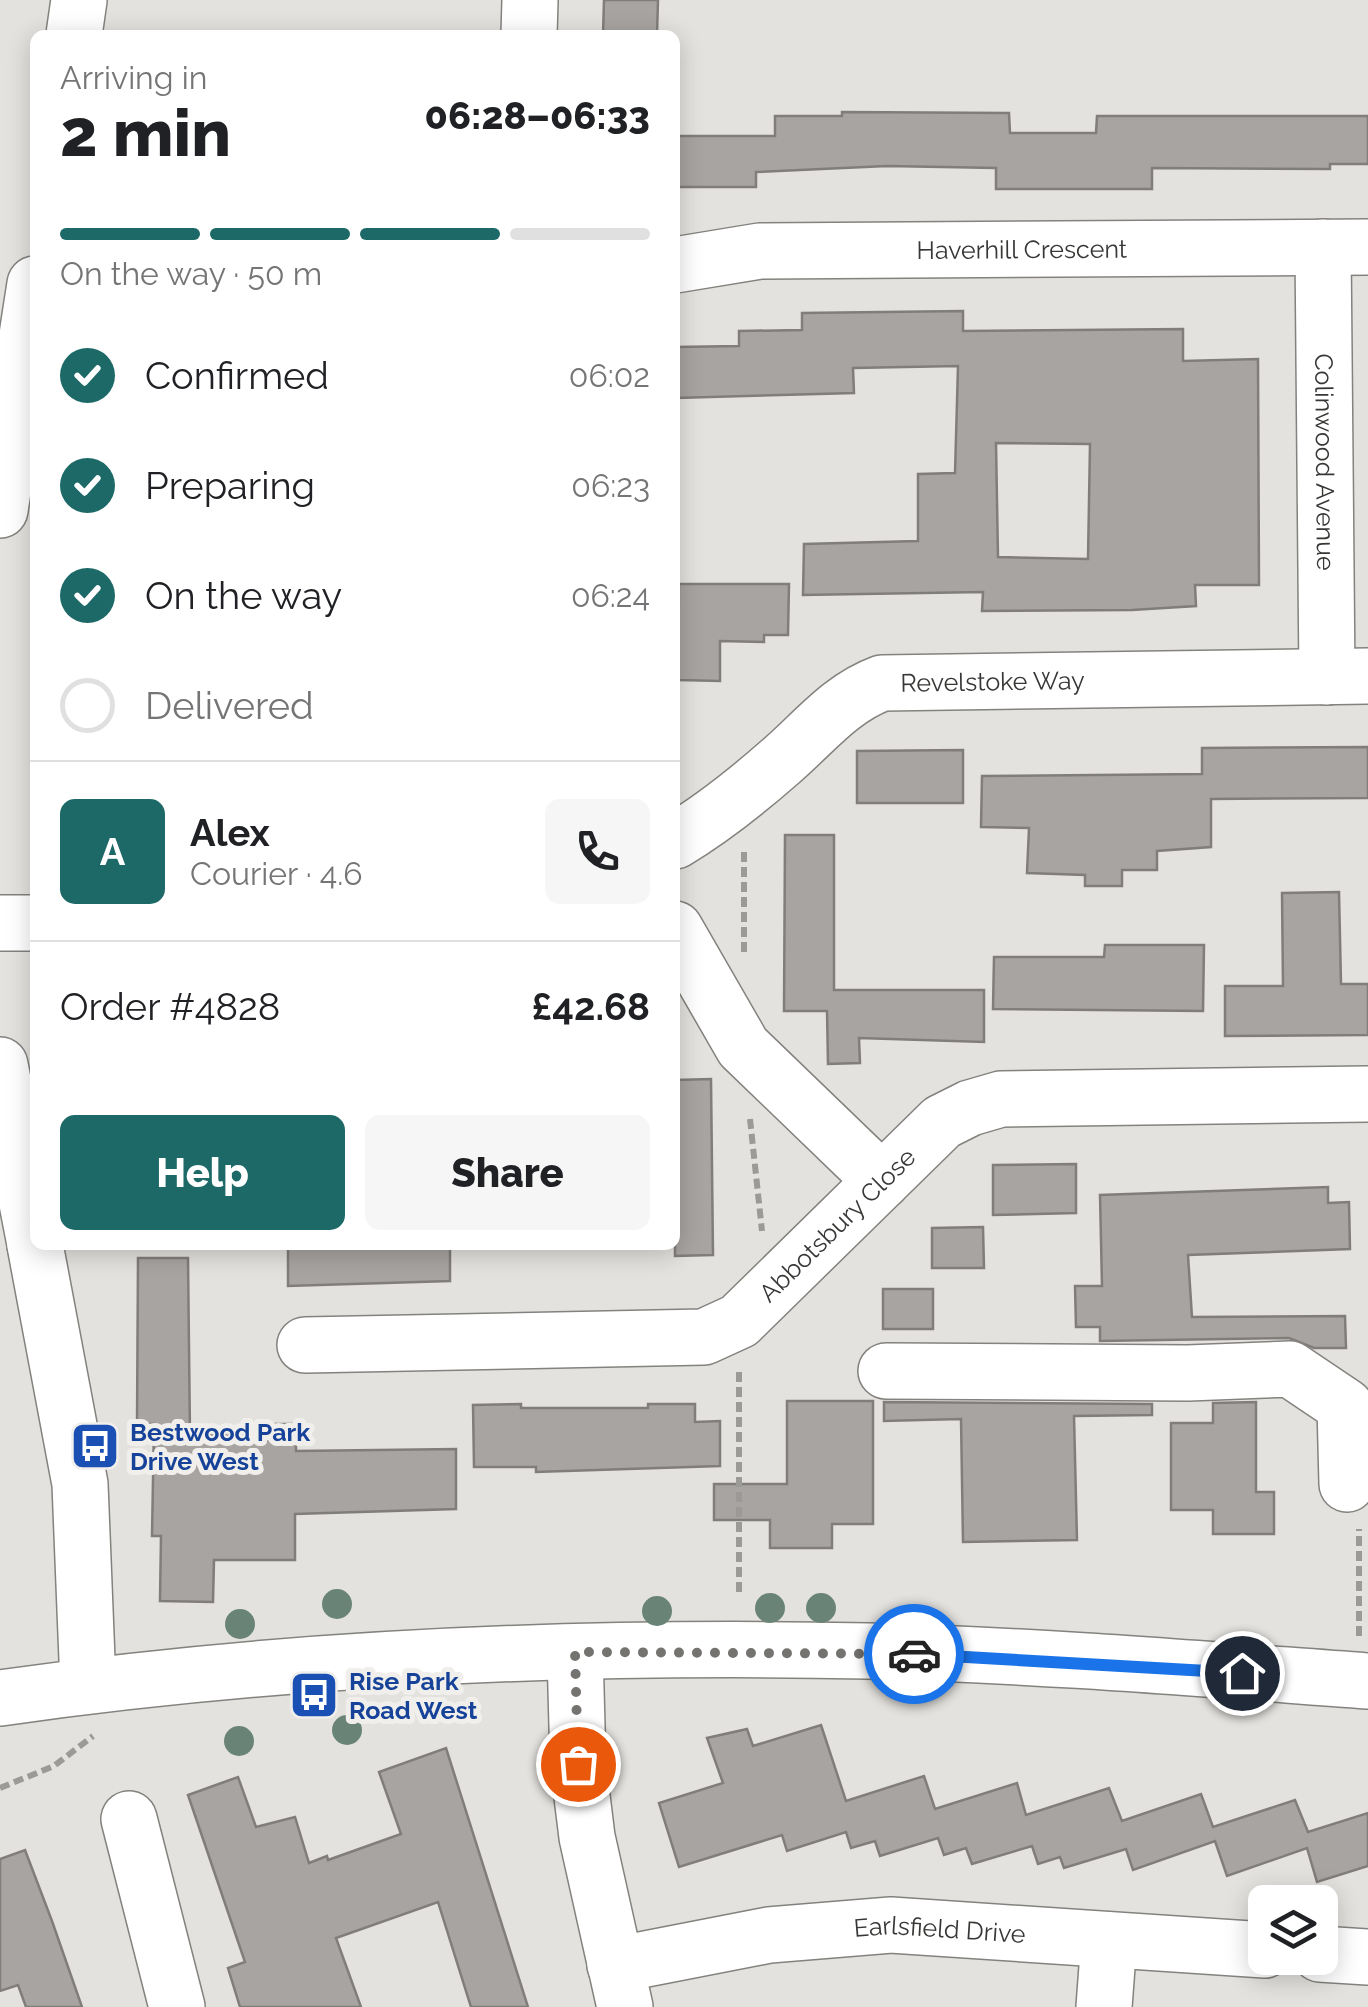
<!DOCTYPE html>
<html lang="en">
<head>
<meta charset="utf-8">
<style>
  body { margin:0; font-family:Raleway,sans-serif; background:#f6f6f6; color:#202124; height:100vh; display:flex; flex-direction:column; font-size:38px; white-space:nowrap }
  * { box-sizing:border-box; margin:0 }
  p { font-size:32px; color:#757577 }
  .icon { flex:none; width:55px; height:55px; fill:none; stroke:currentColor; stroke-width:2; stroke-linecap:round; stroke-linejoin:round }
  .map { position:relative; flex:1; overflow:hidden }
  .details { position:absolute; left:30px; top:30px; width:650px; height:1220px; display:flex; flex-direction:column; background:#fff; border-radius:15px; box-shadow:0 5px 25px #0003 }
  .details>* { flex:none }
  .fabs { position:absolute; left:1248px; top:1885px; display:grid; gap:20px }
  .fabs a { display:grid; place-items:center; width:90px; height:90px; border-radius:15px; background:#fff; box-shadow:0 5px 25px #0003; font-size:50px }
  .pin { position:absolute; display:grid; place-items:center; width:85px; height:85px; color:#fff; margin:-42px; border:5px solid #fff; border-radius:50%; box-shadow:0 2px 10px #0007 }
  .courier { position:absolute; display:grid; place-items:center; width:100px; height:100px; margin:-50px; border:8px solid #1a73e8; border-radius:50%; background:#fff; color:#222; box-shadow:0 2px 12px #0007 }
  .headline em { font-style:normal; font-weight:800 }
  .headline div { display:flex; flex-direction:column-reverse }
  .headline { display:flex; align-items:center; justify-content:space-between; height:170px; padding:0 30px }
  h1 { font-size:65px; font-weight:800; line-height:75px }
  .bar { display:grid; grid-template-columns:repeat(4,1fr); gap:15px 10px; align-content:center; height:120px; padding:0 30px }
  .bar i { height:12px; border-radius:8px; background:#e0e0e0 }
  .bar .on { background:#1c6968 }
  .bar p { grid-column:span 4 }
  .line { display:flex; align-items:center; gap:25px; padding:0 30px; border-top:2px solid #e0e0e0 }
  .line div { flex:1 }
  .round { display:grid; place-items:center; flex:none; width:105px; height:105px; border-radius:15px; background:#f6f6f6 }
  ol { padding:0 30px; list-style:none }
  li { display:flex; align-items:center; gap:30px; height:110px }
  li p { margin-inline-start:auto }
  li .icon { padding:10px; border-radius:50%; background:#1c6968; color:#fff; stroke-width:4 }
  li:last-child { color:#757577 }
  li i { width:55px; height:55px; border:5px solid #e0e0e0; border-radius:50% }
  .action { display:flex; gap:20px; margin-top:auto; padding:20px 30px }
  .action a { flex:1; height:115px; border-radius:15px; background:#1c6968; color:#fff; font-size:40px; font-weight:800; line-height:115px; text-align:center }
  .action a+a { background:#f6f6f6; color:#202124 }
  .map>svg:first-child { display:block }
</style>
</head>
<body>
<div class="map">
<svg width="1368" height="2007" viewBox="0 0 1368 2007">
  <rect width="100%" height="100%" fill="#e4e2de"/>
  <!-- building -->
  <g fill="#a8a4a1" stroke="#817d7b" stroke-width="2.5" fill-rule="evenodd">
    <polygon points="604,0 658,0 657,35 603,35"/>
    <polygon points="842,112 1009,113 1010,133 1096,133 1097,116 1368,116 1368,164 1330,164 1330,169 1152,168 1152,189 996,189 996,168 887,166 756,172 756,187 675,187 675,136 775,136 775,116 842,116"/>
    <path d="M963,311V331L1183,329V361L1258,359L1259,585H1195L1196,606L1132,610L982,611L983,592L803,595L804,544L918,541V474L955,473L958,366L853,368L854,393L676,398V347L739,346V331L802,330V313ZM996,443L1090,444L1088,559L998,557Z"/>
    <polygon points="679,584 789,584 788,635 764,635 764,642 720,641 720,681 678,680"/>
    <polygon points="1368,747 1368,798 1211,799 1211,847 1157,851 1157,870 1122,870 1122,886 1085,886 1085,875 1027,873 1029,828 981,827 982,776 1202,774 1202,748"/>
    <polygon points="963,750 963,803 857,803 857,751"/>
    <polygon points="785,835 834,835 834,990 984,990 984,1042 859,1038 860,1063 828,1064 827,1011 784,1011"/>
    <polygon points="1339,892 1341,984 1368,984 1368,1035 1225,1036 1225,986 1283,986 1282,893"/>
    <polygon points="1105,945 1204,945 1203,1011 993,1009 994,957 1104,957"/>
    <polygon points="711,1079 713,1255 675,1256 675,1080"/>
    <polygon points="1076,1164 1076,1213 993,1215 993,1165"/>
    <polygon points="1328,1187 1328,1203 1349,1202 1350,1249 1188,1255 1192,1317 1345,1316 1346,1348 1314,1348 1289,1338 1100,1341 1100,1327 1076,1327 1075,1286 1102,1286 1100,1195"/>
    <polygon points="983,1227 984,1268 932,1268 932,1228"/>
    <polygon points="288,1245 450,1245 450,1281 288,1286"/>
    <polygon points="138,1258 188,1258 190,1435 260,1436 260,1424 296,1424 296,1451 456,1449 456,1509 295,1514 295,1560 214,1560 213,1602 160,1601 161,1536 152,1536 154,1424 137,1424"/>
    <rect x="883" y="1289" width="50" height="40"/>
    <polygon points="787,1401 873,1401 873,1524 832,1524 832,1548 770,1548 770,1520 714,1520 714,1484 787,1484"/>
    <polygon points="884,1402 1152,1404 1152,1415 1074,1416 1077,1540 963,1542 961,1419 884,1421"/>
    <polygon points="1256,1402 1256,1492 1274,1492 1274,1534 1213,1534 1213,1510 1171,1510 1171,1423 1213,1423 1213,1403"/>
    <polygon points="521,1404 521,1408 648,1408 648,1404 695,1404 695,1422 720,1421 720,1466 536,1472 536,1467 474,1467 473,1405"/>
    <polygon points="821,1725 846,1801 924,1776 935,1809 1017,1783 1026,1815 1109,1788 1122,1821 1201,1794 1213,1827 1295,1800 1308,1832 1368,1813 1368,1866 1317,1882 1307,1848 1227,1876 1215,1841 1133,1870 1126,1849 1064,1868 1060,1857 1038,1864 1032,1846 972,1864 966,1848 944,1855 938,1838 880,1856 875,1841 851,1848 846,1832 787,1851 782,1835 679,1867 659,1803 723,1783 707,1738 747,1729 753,1746"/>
    <polygon points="446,1748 528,2007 471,2007 438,1902 336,1938 361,2007 240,2007 228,1968 245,1962 188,1795 238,1777 256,1827 295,1817 309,1863 327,1856 328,1860 401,1834 379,1772"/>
    <polygon points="25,1850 52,1921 82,2007 26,2007 18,1985 0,1991 0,1859"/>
  </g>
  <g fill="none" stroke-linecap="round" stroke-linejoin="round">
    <!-- minor casing -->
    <g stroke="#84827e" stroke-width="58">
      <g id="minor">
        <polyline points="74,35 79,0"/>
        <polyline points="529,35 530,0"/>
        <path id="s1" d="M1323,247L1327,677"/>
        <path id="s2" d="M675,265L760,251L1368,247"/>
        <polyline points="0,510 35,284"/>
        <path id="s3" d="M675,841C712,819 747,791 780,762C814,733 839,699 882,683L1368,676"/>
        <polyline points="0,923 35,923"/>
        <polyline points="675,929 743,1047 882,1181"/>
        <polyline points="0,1065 35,1244"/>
        <polyline points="35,1245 80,1484 88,1685"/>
        <path id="s4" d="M305,1345L704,1337L739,1321L942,1122L970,1108L1001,1099L1368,1094"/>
        <polyline points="886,1371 1188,1373 1290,1369 1345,1406 1347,1484"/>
        <polyline points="575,1652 578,1764 587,1837 625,2007"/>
        <path d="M0,1698C287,1657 579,1645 869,1651C1035,1655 1202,1669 1368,1681"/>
        <polyline points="129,1819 177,2007"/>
        <polyline points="1320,1954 1368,1957"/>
        <path id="s5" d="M615,1965L769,1935L891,1925L1265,1950"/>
        <polyline points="1104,2007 1109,1940"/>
      </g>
    </g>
    <!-- path -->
    <g stroke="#9b9a96" stroke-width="6" stroke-dasharray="10 5" stroke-linecap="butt">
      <polyline points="744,952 744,850"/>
      <polyline points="750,1119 762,1231"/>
      <polyline points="739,1372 739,1596"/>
      <polyline points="1359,1636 1359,1529"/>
      <polyline points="0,1788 54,1766 93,1736"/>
    </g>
    <!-- minor -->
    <use href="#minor" stroke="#fff" stroke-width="55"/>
  </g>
  <!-- trees -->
  <g fill="#698477">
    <circle cx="337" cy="1604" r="15"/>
    <circle cx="770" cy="1608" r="15"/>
    <circle cx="821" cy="1608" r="15"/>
    <circle cx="657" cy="1611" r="15"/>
    <circle cx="240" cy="1624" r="15"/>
    <circle cx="347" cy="1730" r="15"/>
    <circle cx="239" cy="1741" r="15"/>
  </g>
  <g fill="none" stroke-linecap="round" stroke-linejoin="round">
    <!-- done -->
    <polyline stroke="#747370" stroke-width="10" stroke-dasharray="0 18" points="578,1764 575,1652 914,1654"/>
    <!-- route -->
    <polyline stroke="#1a73e8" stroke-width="12" points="914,1654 1242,1673"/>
  </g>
  <!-- icons -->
  <defs>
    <g id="bus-square" transform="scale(2.5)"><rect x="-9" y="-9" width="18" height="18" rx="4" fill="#1a4fb4" stroke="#f1efeb"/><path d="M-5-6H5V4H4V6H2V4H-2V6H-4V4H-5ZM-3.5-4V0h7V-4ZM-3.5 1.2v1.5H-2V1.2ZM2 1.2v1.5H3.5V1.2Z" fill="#fff"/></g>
  </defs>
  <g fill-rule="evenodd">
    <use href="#bus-square" x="95" y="1446"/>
    <use href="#bus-square" x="314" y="1695"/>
  </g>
  <g text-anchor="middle" stroke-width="10" stroke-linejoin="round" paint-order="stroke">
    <!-- street labels -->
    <g font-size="25" fill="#373735" stroke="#f1efeb">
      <text dy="9" stroke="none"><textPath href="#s2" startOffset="348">Haverhill Crescent</textPath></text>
      <text dy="9" stroke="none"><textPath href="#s1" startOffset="215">Colinwood Avenue</textPath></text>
      <text dy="9" stroke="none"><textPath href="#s3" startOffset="372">Revelstoke Way</textPath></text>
      <text dy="9" stroke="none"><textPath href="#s4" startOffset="575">Abbotsbury Close</textPath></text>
      <text dy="9" stroke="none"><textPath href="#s5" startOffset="328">Earlsfield Drive</textPath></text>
    </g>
    <!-- transit labels -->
    <g font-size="25" font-weight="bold" fill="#164399" stroke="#f1efeb" text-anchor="start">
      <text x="130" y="1441">Bestwood Park<tspan x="130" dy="29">Drive West</tspan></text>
      <text x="349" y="1690">Rise Park<tspan x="349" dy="29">Road West</tspan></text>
    </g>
  </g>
</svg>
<div class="fabs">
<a><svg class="icon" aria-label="layers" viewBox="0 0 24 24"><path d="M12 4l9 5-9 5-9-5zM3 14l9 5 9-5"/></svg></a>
</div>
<div class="pin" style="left:578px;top:1764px;background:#ea580c"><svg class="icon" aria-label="bag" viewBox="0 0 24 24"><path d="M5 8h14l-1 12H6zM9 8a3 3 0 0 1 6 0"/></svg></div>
<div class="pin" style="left:1242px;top:1673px;background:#1f2937"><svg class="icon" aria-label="home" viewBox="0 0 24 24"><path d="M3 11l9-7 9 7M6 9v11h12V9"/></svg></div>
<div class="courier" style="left:914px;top:1654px"><svg class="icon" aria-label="car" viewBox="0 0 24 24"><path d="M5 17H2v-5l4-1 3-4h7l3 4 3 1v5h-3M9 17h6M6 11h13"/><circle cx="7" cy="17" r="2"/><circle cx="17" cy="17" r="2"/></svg></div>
<section class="details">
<div class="headline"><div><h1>2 min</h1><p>Arriving in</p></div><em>06:28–06:33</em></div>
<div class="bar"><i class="on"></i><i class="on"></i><i class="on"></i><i></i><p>On the way · 50 m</p></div>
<ol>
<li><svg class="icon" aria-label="check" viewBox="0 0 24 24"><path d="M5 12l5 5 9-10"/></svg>Confirmed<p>06:02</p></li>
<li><svg class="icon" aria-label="check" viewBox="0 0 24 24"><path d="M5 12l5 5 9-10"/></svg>Preparing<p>06:23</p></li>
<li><svg class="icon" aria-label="check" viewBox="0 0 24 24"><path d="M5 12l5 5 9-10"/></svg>On the way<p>06:24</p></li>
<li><i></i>Delivered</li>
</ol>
<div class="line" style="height:180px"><b class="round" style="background:#1c6968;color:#fff">A</b><div><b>Alex</b><p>Courier · 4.6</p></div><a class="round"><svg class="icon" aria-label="phone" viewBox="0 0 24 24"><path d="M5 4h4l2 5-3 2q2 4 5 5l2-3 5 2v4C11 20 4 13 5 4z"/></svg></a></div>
<div class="line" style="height:130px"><div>Order #4828</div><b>£42.68</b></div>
<div class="action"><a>Help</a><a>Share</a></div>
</section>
</div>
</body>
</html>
